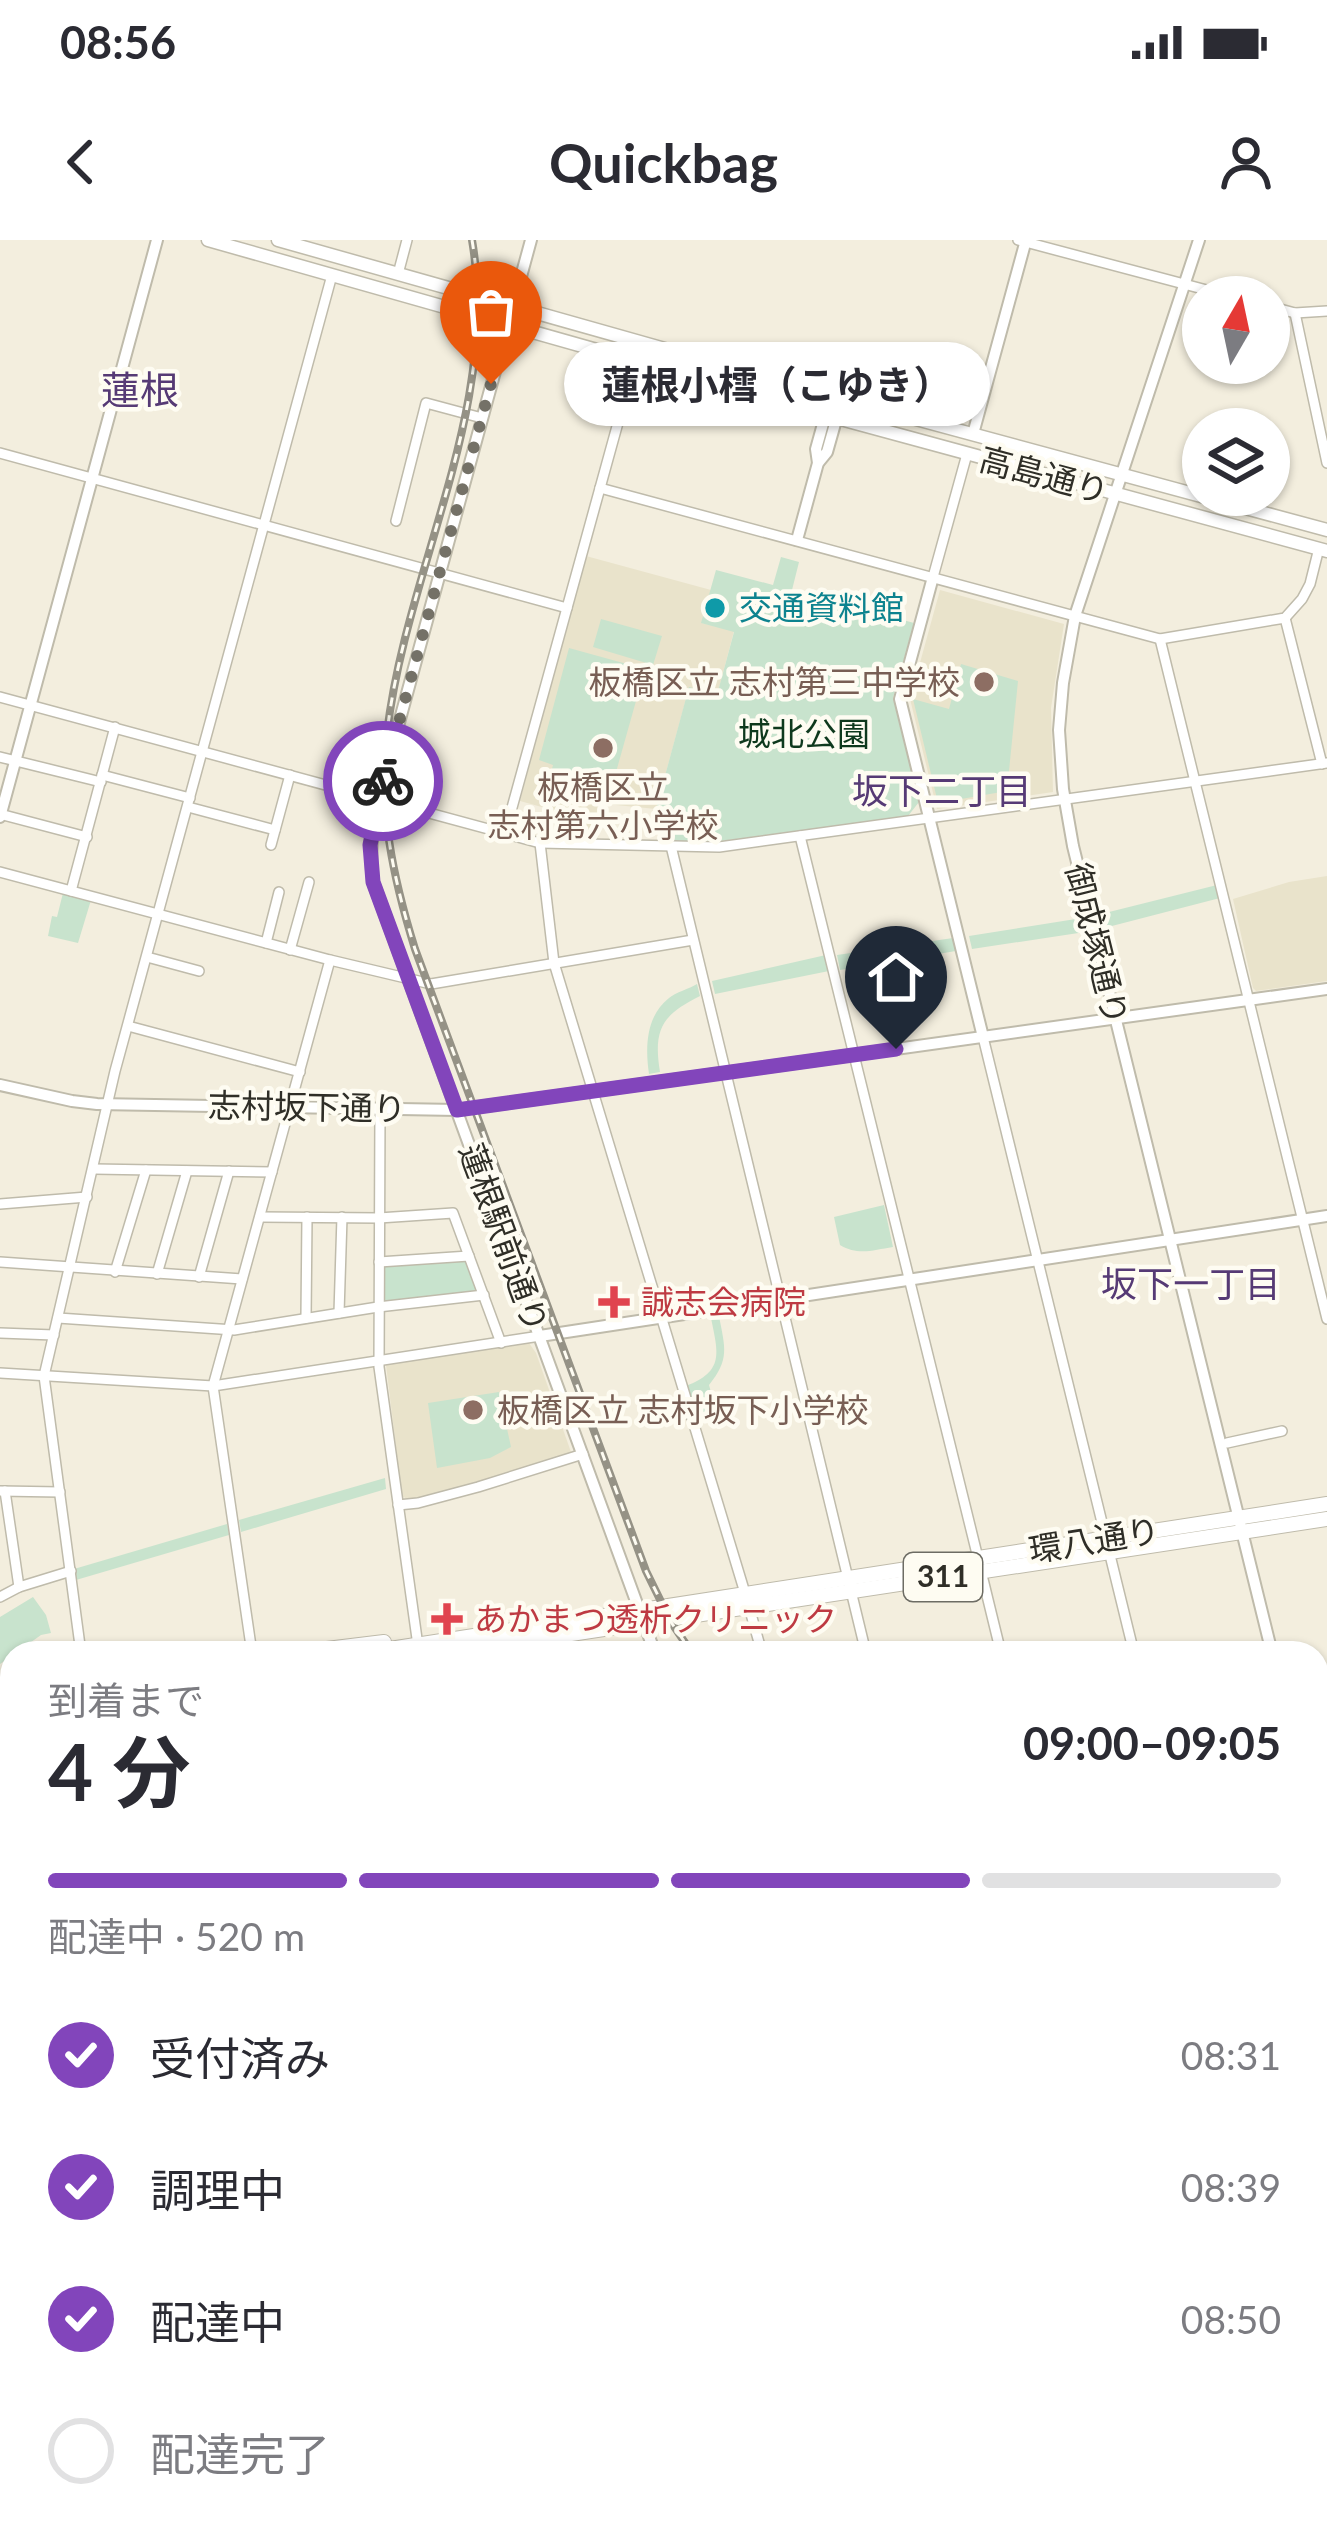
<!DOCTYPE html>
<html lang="ja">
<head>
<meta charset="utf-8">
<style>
  body { margin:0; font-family:Lato,"Noto Sans JP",sans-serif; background:#f2f2f3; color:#2b2b33; height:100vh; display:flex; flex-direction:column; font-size:45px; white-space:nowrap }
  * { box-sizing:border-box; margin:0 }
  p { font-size:39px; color:#7c7c81 }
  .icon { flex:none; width:66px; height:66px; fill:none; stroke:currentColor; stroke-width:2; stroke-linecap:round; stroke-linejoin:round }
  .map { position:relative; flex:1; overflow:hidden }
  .sheet { position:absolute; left:0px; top:1401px; width:1329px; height:903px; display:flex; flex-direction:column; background:#fff; border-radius:36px 36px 0 0; box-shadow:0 3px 9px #0004 }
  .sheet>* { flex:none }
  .needle { width:78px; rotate:9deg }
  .buttons { position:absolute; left:1182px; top:36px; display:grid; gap:24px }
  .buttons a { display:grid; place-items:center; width:108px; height:108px; border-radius:50%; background:#fff; box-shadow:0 3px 9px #0004; font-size:60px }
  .pin { position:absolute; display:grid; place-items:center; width:102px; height:102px; color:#fff; margin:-123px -51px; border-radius:50% 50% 50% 0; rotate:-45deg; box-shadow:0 0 12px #0007 }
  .pin .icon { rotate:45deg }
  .courier { position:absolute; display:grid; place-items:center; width:120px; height:120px; margin:-60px; border:9px solid #8245bb; border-radius:50%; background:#fff; color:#222; box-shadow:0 3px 15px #0007 }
  .bubble { position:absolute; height:84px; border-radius:42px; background:#fff; box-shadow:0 3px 9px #0004; font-size:39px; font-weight:700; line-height:84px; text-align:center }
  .headline em { font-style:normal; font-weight:700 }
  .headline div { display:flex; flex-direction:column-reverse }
  .headline { display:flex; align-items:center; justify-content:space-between; height:204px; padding:0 48px }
  h1 { font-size:78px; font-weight:700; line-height:90px }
  .bar { display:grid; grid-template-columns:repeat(4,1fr); gap:18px 12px; align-content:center; height:144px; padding:0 48px }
  .bar i { height:15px; border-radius:9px; background:#e1e1e2 }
  .bar .selected { background:#8245bb }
  .bar p { grid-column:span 4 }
  ol { padding:0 48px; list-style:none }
  li { display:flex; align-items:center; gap:36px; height:132px }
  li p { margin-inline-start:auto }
  li .icon { padding:12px; border-radius:50%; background:#8245bb; color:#fff; stroke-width:4 }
  li:last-child { color:#7c7c81 }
  li i { width:66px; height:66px; border:6px solid #e1e1e2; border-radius:50% }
  .status { display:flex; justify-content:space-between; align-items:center; height:84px; padding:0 60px; background:#fff; direction:ltr }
  .status svg { height:33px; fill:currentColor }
  header { display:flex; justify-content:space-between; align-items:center; height:156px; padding:0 48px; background:#fff; font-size:54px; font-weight:700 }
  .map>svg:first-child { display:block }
</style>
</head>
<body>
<div class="status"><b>08:56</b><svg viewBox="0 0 49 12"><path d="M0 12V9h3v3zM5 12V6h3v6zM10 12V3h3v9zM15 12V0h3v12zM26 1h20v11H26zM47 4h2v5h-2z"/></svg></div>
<header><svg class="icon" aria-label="back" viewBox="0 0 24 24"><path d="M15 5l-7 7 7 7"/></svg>Quickbag<svg class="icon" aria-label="person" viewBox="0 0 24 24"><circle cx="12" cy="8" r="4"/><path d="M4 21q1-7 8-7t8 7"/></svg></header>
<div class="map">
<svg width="1327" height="2303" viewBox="0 0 1327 2303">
  <rect width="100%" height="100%" fill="#f3eede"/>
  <!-- built -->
  <g fill="#e9e3cb">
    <polygon points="586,316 711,350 702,383 734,391 717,456 689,448 656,569 606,564 598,598 575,596 578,577 520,561"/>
    <polygon points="940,350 1064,384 1051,468 1053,552 937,569 910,459"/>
    <polygon points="1327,636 1327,741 1256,751 1253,748 1233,659 1289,642"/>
    <polygon points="529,1103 536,1113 571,1212 569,1215 420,1258 407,1259 402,1256 386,1125"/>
    <polygon points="0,2244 12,2245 12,2292 189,2292 207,2303 0,2303"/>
  </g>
  <!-- green -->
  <g fill="#c8e3cd">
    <polygon points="781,317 799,322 792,350 914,383 893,458 919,562 908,576 713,602 658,601 661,578 656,569 689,447 717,455 734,392 701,383 716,330 773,345"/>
    <polygon points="601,379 662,396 653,425 593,407"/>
    <polygon points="569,408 645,429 609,557 549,540 553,525 539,520"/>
    <polygon points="961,424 1018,441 1007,551 938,563 913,459 949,469"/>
    <polygon points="1217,645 1220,658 1108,687 1115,721 1112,721 1101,674"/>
    <polygon points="63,653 91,660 78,703 48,696 52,676 57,677"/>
    <polygon points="1082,678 1085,692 972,709 969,696"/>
    <polygon points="953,698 956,711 840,730 837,715"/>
    <polygon points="826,715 829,731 715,754 712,741"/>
    <path d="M697,744L700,756C662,775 653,789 660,832L649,834C645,807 646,776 669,758C676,752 689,749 697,744Z"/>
    <path d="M884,965L893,1007C873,1010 858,1016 840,1005L834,977Z"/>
    <polygon points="468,1020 479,1048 476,1052 388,1062 384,1060 383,1026 387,1023"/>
    <path d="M719,1076C725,1108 730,1119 709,1145L718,1178L697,1183L686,1146C725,1131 718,1113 711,1078Z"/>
    <polygon points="499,1152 511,1207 490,1218 437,1228 428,1163"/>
    <polygon points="385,1238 386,1249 241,1292 239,1280"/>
    <polygon points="227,1284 229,1295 76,1340 74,1329"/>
    <polygon points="33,1357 46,1375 51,1393 41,1395 0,1424 0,1377"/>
  </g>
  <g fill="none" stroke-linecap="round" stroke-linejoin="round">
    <!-- minor casing -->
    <g stroke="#bfbbab" stroke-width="12">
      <g id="minor">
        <polyline points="1018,0 1233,57"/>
        <polyline points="398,34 407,0"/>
        <polyline points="1269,66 1295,73 1327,71"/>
        <polyline points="1295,73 1327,223"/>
        <polyline points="0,213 567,368"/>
        <polyline points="600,248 1160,399 1285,378 1302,359 1310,344 1319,308"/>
        <polyline points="396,281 426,163 482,178"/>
        <polyline points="933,337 967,214"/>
        <polyline points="1285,378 1322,524"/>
        <polyline points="1160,399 1327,1079"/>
        <polyline points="0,457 540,603 719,607 1327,523"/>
        <polyline points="0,517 101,542"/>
        <polyline points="102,535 190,558"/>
        <polyline points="188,567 275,590"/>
        <polyline points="0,574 87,597"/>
        <polyline points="505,593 635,121"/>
        <polyline points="800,596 978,1318"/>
        <polyline points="540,603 554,723 745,1353"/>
        <polyline points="271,605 290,535"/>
        <polyline points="671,606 866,1413"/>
        <polyline points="0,632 330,720 431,744 693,700"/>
        <polyline points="71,651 115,487"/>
        <polyline points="266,703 279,652"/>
        <polyline points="290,710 309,642"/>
        <polyline points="147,717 199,731"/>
        <polyline points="128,786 300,832"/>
        <polyline points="983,797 1134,1413"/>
        <polyline points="380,869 379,1127 419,1413"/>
        <polyline points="94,929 272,932"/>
        <polyline points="0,964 87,957"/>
        <polyline points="260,977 379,978 453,973 501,1103"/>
        <polyline points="0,1022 242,1039"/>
        <polyline points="379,1022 469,1016"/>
        <polyline points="115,1032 146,930"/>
        <polyline points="157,1034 187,931"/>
        <polyline points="199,1037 229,931"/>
        <polyline points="339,1073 342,977"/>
        <polyline points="58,1078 234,1090 378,1067 484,1055"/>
        <polyline points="306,1078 307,977"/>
        <polyline points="0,1093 54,1095"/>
        <polyline points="0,1133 213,1146 540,1096"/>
        <polyline points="1227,1203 1282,1191"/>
        <polyline points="0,1251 60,1252"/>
        <polyline points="5,1251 19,1347"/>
        <polyline points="398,1265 418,1263 478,1247 583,1214"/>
        <polyline points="981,1331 1001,1413"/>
        <polyline points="0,1357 19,1347 71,1331"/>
        <polyline points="749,1367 762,1413"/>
        <polyline points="535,1401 538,1413"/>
        <polyline points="81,1413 44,1136 115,831 332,35"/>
        <polyline points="252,1413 213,1146 330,720"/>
        <polyline points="1317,1507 1327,1505"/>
        <polyline points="0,1555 12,1547"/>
        <polyline points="1317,1583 1327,1579"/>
        <polyline points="1317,1634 1327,1632"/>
        <polyline points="1317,1700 1327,1699"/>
        <polyline points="0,1956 12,1963"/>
        <polyline points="1317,1967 1327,1966"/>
        <polyline points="0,2053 12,2061"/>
        <polyline points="0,2158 12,2165"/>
        <polyline points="1317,2177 1327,2181"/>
        <polyline points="0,2239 12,2240"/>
        <polyline points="199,2292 217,2303"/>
        <polyline points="335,2292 341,2303"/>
        <polyline points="515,2292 550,2303"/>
        <polyline points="644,2292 656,2297"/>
        <polyline points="814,2292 824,2303"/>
        <polyline points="1119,2292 1120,2303"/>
        <polyline points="1147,2292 1148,2303"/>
        <polyline points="242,2303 250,2292"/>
        <polyline points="258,2303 283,2292"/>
        <polyline points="485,2303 492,2292"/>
        <polyline points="726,2303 735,2292"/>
        <polyline points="1043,2303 1048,2292"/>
      </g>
    </g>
    <!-- tertiary casing -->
    <g stroke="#bfbbab" stroke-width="14">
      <g id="tertiary">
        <path d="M531,0L376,567C371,593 370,616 373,642L655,1413"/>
        <polyline points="1199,0 1075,376 1063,443 1059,490 1063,549 1073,606 1272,1413"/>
        <polyline points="973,194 1026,0"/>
        <polyline points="818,223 816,209 831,155"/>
        <polyline points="797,300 818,223 827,212 842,159"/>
        <polyline points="933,337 900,459 983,797"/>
        <polyline points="0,577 157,0"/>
        <polyline points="0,845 72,861 97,864 457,870 1327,749"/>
        <polyline points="540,1096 1327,976"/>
        <polyline points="1317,1560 1327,1574"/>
        <polyline points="0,1737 12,1762"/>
        <polyline points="0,1851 12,1810"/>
        <polyline points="1317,2060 1327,2059"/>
        <polyline points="1263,2292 1268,2303"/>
        <polyline points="783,2303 800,2292"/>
      </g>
    </g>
    <!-- secondary casing -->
    <g stroke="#bfbbab" stroke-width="15">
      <g id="secondary">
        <polyline points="208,0 837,178 1327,311"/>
        <polyline points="278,0 842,159 1327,290"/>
      </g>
    </g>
    <!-- primary casing -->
    <g stroke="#bfbbab" stroke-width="16">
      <g id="primary">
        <polyline points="294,1413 384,1402"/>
        <polyline points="364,1413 1327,1264"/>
        <polyline points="446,1413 1327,1279"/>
        <polyline points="0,1467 12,1464"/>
      </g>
    </g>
    <!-- motorway casing -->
    <g stroke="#bfbbab" stroke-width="18">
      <g id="motorway">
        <polyline points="1317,2185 1327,2190"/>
        <polyline points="1317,2199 1327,2204"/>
      </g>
    </g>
    <!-- minor -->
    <use href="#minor" stroke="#fff" stroke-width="9"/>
    <!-- tertiary -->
    <use href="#tertiary" stroke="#fff" stroke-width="10"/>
    <!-- secondary -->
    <use href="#secondary" stroke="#fff" stroke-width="12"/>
    <!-- primary -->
    <use href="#primary" stroke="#fff" stroke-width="14"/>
    <!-- motorway -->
    <use href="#motorway" stroke="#fff" stroke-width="15"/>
    <!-- rail casing -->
    <g stroke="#959286" stroke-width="8">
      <g id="rail">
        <path d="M472,0C501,170 406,328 387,493C378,568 393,638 415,709L646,1331L671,1382L692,1413"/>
        <polyline points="1317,1483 1327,1481"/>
      </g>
    </g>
    <!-- rail -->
    <use href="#rail" stroke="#fefcf2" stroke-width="3" stroke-dasharray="9" stroke-linecap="butt"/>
    <!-- motorway-bridge casing -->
    <g stroke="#bfbbab" stroke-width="18" stroke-linecap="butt">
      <g id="motorway-bridge">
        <polyline points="0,1475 12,1482"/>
        <polyline points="0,1497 12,1505"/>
      </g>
    </g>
    <!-- motorway-bridge -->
    <use href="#motorway-bridge" stroke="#fff" stroke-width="15"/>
  </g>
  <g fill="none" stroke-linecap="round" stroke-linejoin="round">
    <!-- done -->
    <polyline stroke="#747167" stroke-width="12" stroke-dasharray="0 21.6" points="383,541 491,144"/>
    <!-- route -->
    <polyline stroke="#8245bb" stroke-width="15" points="383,541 370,605 373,642 457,870 896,809"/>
  </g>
  <!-- markers -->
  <circle fill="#0f9aa8" stroke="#fefcf2" stroke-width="4.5" cx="715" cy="368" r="12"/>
  <g fill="#8d6e63" stroke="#fefcf2" stroke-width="4.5">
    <circle cx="984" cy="442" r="12"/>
    <circle cx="603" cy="508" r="12"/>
    <circle cx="473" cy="1170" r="12"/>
  </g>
  <g fill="#e0444e" stroke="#fefcf2" stroke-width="4.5">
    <path d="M608 1044h12v12h12v12h-12v12h-12v-12h-12v-12h12z"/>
    <path d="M441 1361h12v12h12v12h-12v12h-12v-12h-12v-12h12z"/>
  </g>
  <g text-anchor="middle" stroke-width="9" stroke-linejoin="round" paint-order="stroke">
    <!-- shield labels -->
    <rect fill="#fefcf2" stroke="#6d6c64" stroke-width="3" x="904" y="1313" width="78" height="48" rx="9"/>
    <g font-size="30" font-weight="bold" fill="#2f2e27">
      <text x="943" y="1347">311</text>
    </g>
    <!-- street labels -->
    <g font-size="33" fill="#2f2e27" stroke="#fefcf2">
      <text transform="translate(1044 235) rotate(15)" y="12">高島通り</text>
      <text transform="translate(1097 704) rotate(76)" y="12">御成塚通り</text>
      <text transform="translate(307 867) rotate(1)" y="12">志村坂下通り</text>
      <text transform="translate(504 998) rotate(70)" y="12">蓮根駅前通り</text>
      <text transform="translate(1094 1300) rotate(-9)" y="12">環八通り</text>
    </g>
    <!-- culture labels -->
    <g font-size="33" fill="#0d838f" stroke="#fefcf2" text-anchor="start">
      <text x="739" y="380">交通資料館</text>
    </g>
    <!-- education labels -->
    <g font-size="33" fill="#785e54" stroke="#fefcf2" text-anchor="end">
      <text x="960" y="454">板橋区立 志村第三中学校</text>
      <text x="603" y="559" text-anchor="middle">板橋区立<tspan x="603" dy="38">志村第六小学校</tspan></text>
      <text x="497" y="1182" text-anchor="start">板橋区立 志村坂下小学校</text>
    </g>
    <!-- park labels -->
    <g font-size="33" fill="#0e391d" stroke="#fefcf2">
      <text x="804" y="506">城北公園</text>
    </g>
    <!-- health labels -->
    <g font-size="33" fill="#be3a42" stroke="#fefcf2" text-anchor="start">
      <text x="641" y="1074">誠志会病院</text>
      <text x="474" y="1391">あかまつ透析クリニック</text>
    </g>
    <!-- neighbourhood labels -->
    <g font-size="36" fill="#563a75" stroke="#fefcf2">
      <text x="942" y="564">坂下二丁目</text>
      <text x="1191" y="1057">坂下一丁目</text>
    </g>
    <!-- quarter labels -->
    <g font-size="39" fill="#563a75" stroke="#fefcf2">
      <text x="140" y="164">蓮根</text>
    </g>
  </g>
</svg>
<div class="buttons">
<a><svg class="needle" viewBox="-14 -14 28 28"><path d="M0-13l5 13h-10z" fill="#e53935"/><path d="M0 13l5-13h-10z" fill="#7c7c81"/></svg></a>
<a><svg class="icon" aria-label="layers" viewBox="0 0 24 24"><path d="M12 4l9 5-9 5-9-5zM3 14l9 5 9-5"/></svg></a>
</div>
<div class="pin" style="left:491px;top:144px;background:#ea580c"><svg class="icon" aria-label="bag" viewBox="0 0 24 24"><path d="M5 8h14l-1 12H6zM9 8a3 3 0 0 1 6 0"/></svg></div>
<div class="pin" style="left:896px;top:809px;background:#1f2937"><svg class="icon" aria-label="home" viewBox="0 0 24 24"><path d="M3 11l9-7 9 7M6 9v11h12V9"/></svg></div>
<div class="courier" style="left:383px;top:541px"><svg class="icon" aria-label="bike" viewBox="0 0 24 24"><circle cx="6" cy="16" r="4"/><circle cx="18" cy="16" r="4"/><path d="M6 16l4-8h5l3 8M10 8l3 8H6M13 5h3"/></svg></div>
<div class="bubble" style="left:564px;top:102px;width:426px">蓮根小樰（こゆき）</div>
<section class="sheet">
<div class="headline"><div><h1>4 分</h1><p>到着まで</p></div><em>09:00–09:05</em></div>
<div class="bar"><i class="selected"></i><i class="selected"></i><i class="selected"></i><i></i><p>配達中 · 520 m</p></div>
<ol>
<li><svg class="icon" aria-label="check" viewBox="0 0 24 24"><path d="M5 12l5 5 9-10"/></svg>受付済み<p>08:31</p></li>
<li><svg class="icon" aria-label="check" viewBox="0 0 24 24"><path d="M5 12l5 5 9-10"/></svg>調理中<p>08:39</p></li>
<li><svg class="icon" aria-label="check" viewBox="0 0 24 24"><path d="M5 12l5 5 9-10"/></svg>配達中<p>08:50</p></li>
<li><i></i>配達完了</li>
</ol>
</section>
</div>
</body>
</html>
